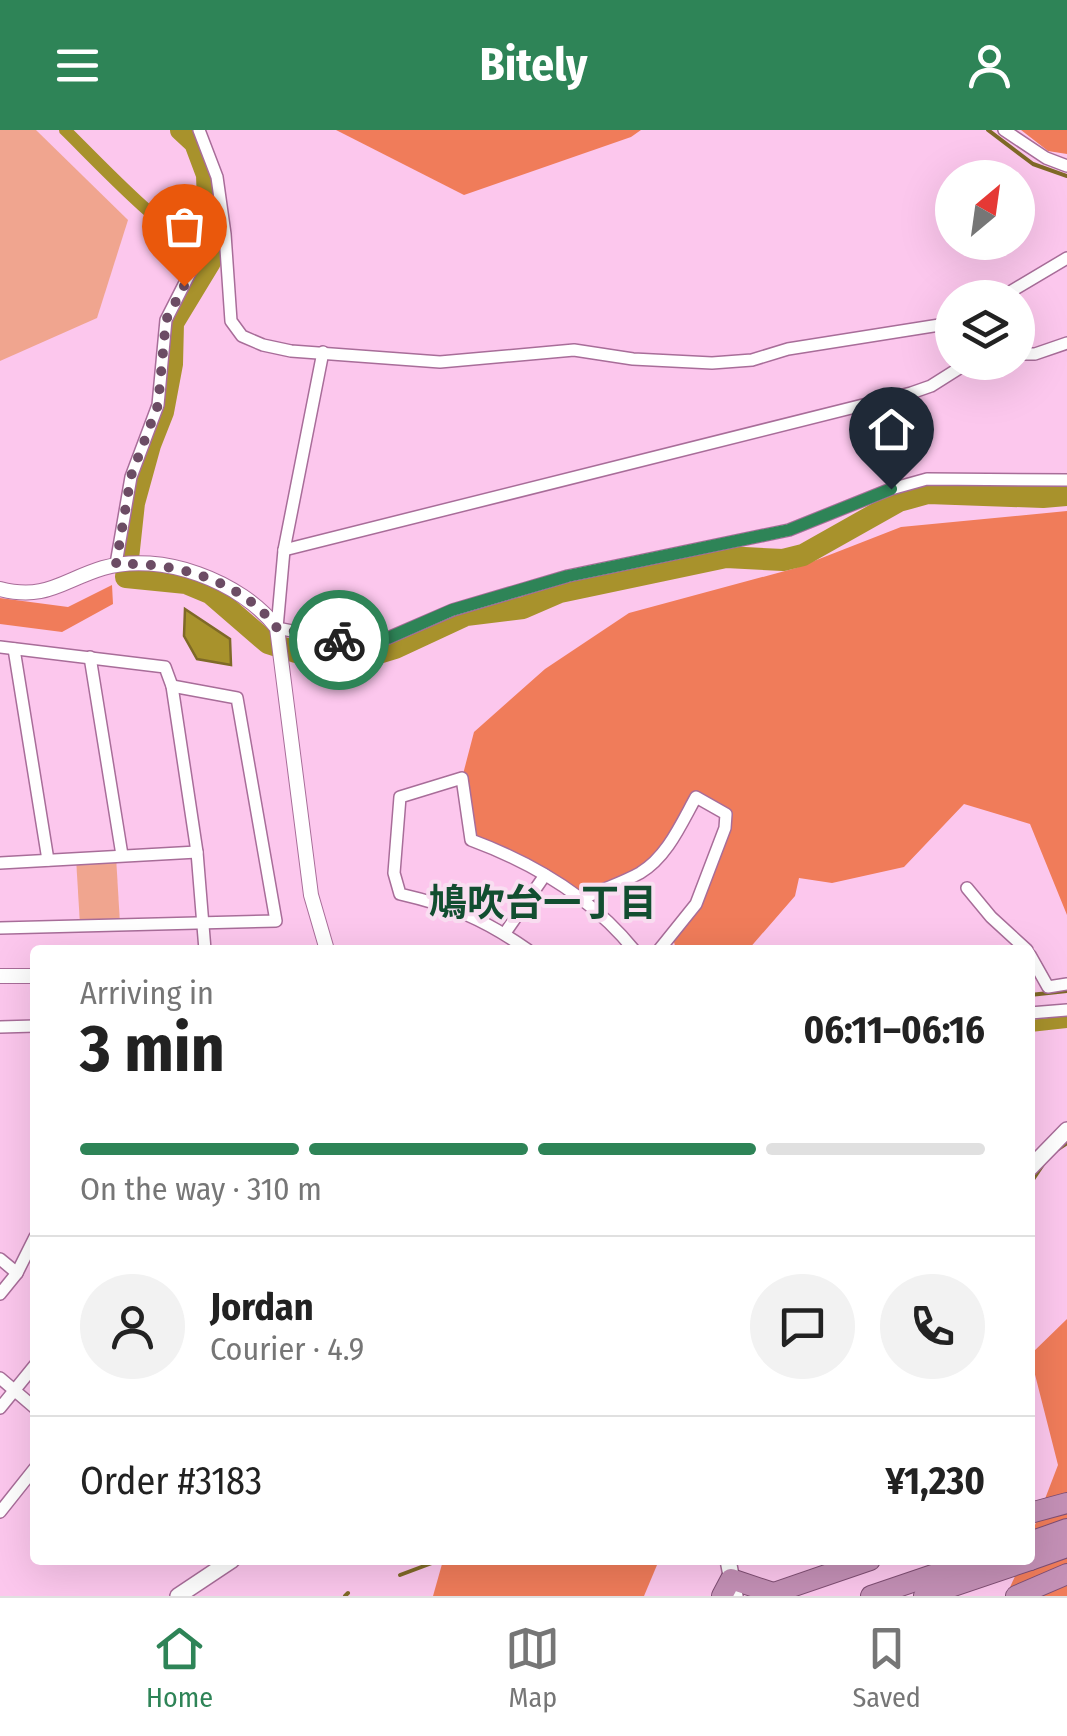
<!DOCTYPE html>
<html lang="en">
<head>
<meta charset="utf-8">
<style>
  body { margin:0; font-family:"Fira Sans Condensed","Noto Sans JP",sans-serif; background:#f2f2f2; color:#222; height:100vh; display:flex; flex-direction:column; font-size:38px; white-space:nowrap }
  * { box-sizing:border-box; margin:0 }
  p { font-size:32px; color:#767676 }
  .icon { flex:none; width:55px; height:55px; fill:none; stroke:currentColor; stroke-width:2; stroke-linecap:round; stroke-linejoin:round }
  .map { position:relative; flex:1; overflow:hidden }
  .side { position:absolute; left:30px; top:815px; width:1005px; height:620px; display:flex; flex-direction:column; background:#fff; border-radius:10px; box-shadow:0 10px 40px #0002 }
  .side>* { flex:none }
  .needle { width:65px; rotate:29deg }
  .buttons { position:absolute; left:935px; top:30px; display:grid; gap:20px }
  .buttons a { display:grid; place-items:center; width:100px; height:100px; border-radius:50%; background:#fff; box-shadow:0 10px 40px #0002; font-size:50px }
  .pin { position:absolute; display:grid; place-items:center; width:85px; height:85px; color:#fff; margin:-102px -42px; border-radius:50% 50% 50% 0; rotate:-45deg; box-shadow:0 0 10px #0007 }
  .pin .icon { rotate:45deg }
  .courier { position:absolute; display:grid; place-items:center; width:100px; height:100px; margin:-50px; border:8px solid #2e8457; border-radius:50%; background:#fff; color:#222; box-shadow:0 2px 12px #0007 }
  .head em { font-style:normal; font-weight:700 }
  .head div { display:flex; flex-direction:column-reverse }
  .head { display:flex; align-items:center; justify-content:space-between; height:170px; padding:0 50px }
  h1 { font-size:65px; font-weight:700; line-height:75px }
  .bar { display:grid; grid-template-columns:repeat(4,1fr); gap:15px 10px; align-content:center; height:120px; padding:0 50px }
  .bar i { height:12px; border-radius:8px; background:#e0e0e0 }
  .bar .selected { background:#2e8457 }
  .bar p { grid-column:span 4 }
  .line { display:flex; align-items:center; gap:25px; padding:0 50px; border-top:2px solid #e0e0e0 }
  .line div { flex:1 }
  .round { display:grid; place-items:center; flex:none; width:105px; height:105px; border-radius:52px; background:#f2f2f2 }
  header { display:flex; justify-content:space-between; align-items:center; height:130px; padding:0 50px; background:#2e8457; color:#fff; font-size:45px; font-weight:700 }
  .menu { display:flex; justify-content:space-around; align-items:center; height:140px; border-top:2px solid #e0e0e0; background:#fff; font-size:28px; color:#767676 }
  .menu a { display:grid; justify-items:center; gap:5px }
  .menu .selected { color:#2e8457 }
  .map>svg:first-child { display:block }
</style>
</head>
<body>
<header><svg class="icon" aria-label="menu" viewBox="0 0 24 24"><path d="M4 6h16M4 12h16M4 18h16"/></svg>Bitely<svg class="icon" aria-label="person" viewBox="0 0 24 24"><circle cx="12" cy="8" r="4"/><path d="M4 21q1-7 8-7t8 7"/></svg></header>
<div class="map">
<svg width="1067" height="1466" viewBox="0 0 1067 1466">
  <rect width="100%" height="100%" fill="#fcc7ed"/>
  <!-- green -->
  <g fill="#f0a58f">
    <polygon points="0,0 36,0 128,90 97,188 0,231"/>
    <polygon points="116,726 120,794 80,795 76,728"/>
  </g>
  <!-- forest -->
  <g fill="#f07c5a">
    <polygon points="336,0 641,0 631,7 464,65"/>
    <polygon points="1021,0 1067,0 1067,24 1048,21"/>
    <polygon points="1067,381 1067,785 1030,694 964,674 904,737 832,753 799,748 795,766 748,820 676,820 673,808 698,776 727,682 696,668 654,732 582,769 471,710 462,648 474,602 545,539 629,483 796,438 901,397"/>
    <polygon points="112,455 113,474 62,502 0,494 0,468 68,477"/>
    <polygon points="1067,1189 1067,1466 1006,1466 1016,1444 1030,1430 1030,1408 1058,1335 1030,1225"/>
    <polygon points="450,1430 656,1430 657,1435 644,1466 433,1466 442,1434"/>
  </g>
  <!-- water -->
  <polygon fill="#a8922c" stroke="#7f6927" stroke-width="2.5" points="185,479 230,509 231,535 197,529 184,506"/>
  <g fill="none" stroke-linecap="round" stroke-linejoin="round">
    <!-- stream -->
    <g stroke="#7f6927" stroke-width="4">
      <polyline points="186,0 187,4"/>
      <polyline points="988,0 1033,34 1067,46"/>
      <polyline points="1030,865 1067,861"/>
      <polyline points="1058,1019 1067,1013"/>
      <polyline points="1030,1054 1044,1033"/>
      <polyline points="400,1445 440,1430"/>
      <polyline points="345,1466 348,1463"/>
    </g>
    <!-- canal -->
    <g stroke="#a8922c" stroke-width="12">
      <path d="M65,0C87,21 168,108 192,110"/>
      <polyline points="209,121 210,121"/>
      <polyline points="1030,896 1067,892"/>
    </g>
    <!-- river -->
    <polyline stroke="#a8922c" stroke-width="22" points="181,0 195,13 207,45 210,132 173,193 172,234 163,282 150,315 134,373 126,447 186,453 210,463 268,513 296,522 350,527 372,525 395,518 466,485 523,478 560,462 726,427 783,430 803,425 899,371 928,363 1043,367 1067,365"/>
    <!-- minor casing -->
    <g stroke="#a86d99" stroke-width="14">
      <g id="minor">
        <polyline points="199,0 217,47 225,104 231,191 242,206 263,215 291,221 440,232 574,220 633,229 712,233 752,230 788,219 952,193"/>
        <polyline points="1004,0 1046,28 1067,36"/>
        <polyline points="1000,168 1067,128"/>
        <polyline points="323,222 284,420 277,498 343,511 388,508 453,480 568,446 789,400 891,359 927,349 1067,350"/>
        <polyline points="1018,224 1035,224 1067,213"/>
        <polyline points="284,420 911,263 931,256 969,232"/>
        <polyline points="116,434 131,347 158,275 166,190 198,127"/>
        <polyline points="0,517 165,537 172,556 197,722 205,820"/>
        <polyline points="14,519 48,730"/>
        <polyline points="90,527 122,725"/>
        <polyline points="0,733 197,722"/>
        <polyline points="967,758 991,787 1027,820"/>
        <path d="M582,769C600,760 622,753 640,743C667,727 681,694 696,667L726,684L725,698L696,774L659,820"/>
        <polyline points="0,798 276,791 237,568 172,556"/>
        <polyline points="505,803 545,745"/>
        <path d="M528,820C484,789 452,776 400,764L394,743L400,667L462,648L471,710C533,733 592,768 634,820"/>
        <polyline points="1030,825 1048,857 1067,854"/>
        <polyline points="1030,883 1067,880"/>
        <polyline points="0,897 35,896"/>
        <polyline points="0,1129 17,1143"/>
        <polyline points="0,1164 17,1143 35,1107"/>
        <polyline points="0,1248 35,1278"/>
        <polyline points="0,1278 35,1235"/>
        <polyline points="0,1382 35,1338"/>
      </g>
    </g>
    <!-- tertiary casing -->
    <g stroke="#a86d99" stroke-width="16">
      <g id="tertiary">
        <path d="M0,459C46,471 63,450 103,438C161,421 241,451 277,498L311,765L327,820"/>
        <polyline points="0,846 35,846"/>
      </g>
    </g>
    <!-- secondary casing -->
    <g stroke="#a86d99" stroke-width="18">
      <g id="secondary">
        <polyline points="1030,1038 1067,1000"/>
        <polyline points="728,1430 735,1466"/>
        <polyline points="178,1466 232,1430"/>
      </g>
    </g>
    <!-- trunk casing -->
    <g stroke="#804f74" stroke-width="22">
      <g id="trunk">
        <polyline points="1030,1383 1067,1373"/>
        <polyline points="1030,1412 1067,1399"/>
        <polyline points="1030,1430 1067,1417"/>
        <polyline points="722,1466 731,1449 770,1462"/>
        <polyline points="765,1466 870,1430"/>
        <polyline points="871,1466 977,1430"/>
        <polyline points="924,1466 1030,1430"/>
        <polyline points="1016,1466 1067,1444"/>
      </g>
    </g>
    <!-- minor -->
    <use href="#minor" stroke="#fff" stroke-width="11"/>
    <!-- tertiary -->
    <use href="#tertiary" stroke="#fff" stroke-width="14"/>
    <!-- secondary -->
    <use href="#secondary" stroke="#fff" stroke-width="15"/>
    <!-- trunk -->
    <use href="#trunk" stroke="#c490b6" stroke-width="20"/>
  </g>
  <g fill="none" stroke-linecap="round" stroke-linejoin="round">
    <!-- done -->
    <path stroke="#6c4c64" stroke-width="10" stroke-dasharray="0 18" d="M184,156L166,190L158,275L131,346L116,434C175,432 240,449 277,498L339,510"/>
    <!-- route -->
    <polyline stroke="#2e8457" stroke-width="12" points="339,510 388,508 452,480 568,446 789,400 891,359"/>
  </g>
  <g text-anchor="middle" stroke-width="8" stroke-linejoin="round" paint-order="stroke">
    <!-- neighbourhood labels -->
    <g font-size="38" font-weight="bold" fill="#124e30" stroke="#f9def1">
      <text x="543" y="786">鳩吹台一丁目</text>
    </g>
  </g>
</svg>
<div class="buttons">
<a><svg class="needle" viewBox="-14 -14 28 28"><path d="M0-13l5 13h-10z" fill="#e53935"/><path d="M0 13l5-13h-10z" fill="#767676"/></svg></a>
<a><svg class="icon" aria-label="layers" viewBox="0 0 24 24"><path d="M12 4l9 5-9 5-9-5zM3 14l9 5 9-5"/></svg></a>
</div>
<div class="pin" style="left:184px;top:156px;background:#ea580c"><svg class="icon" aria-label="bag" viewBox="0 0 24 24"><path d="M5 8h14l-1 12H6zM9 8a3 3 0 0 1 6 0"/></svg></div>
<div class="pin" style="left:891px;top:359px;background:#1f2937"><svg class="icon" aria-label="home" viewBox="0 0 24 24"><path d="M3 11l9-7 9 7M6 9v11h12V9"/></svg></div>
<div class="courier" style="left:339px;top:510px"><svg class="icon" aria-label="bike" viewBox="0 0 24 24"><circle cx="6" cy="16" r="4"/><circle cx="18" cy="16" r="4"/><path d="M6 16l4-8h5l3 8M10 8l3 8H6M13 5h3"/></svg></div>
<section class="side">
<div class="head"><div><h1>3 min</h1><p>Arriving in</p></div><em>06:11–06:16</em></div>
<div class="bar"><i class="selected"></i><i class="selected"></i><i class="selected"></i><i></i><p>On the way · 310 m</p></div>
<div class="line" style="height:180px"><a class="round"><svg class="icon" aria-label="person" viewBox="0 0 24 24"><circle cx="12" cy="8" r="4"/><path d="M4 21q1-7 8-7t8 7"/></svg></a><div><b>Jordan</b><p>Courier · 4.9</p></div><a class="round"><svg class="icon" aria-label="chat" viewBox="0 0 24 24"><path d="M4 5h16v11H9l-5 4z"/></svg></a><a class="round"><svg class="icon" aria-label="phone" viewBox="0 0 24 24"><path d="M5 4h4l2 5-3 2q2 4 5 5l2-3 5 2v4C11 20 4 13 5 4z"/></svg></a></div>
<div class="line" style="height:130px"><div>Order #3183</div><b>¥1,230</b></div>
</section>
</div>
<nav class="menu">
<a class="selected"><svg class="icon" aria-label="home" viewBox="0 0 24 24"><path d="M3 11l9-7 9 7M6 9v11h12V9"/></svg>Home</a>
<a><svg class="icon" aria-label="map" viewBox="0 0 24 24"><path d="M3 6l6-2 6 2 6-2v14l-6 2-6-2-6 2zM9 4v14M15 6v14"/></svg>Map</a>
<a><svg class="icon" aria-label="saved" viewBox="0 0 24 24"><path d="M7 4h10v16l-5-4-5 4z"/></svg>Saved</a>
</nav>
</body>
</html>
